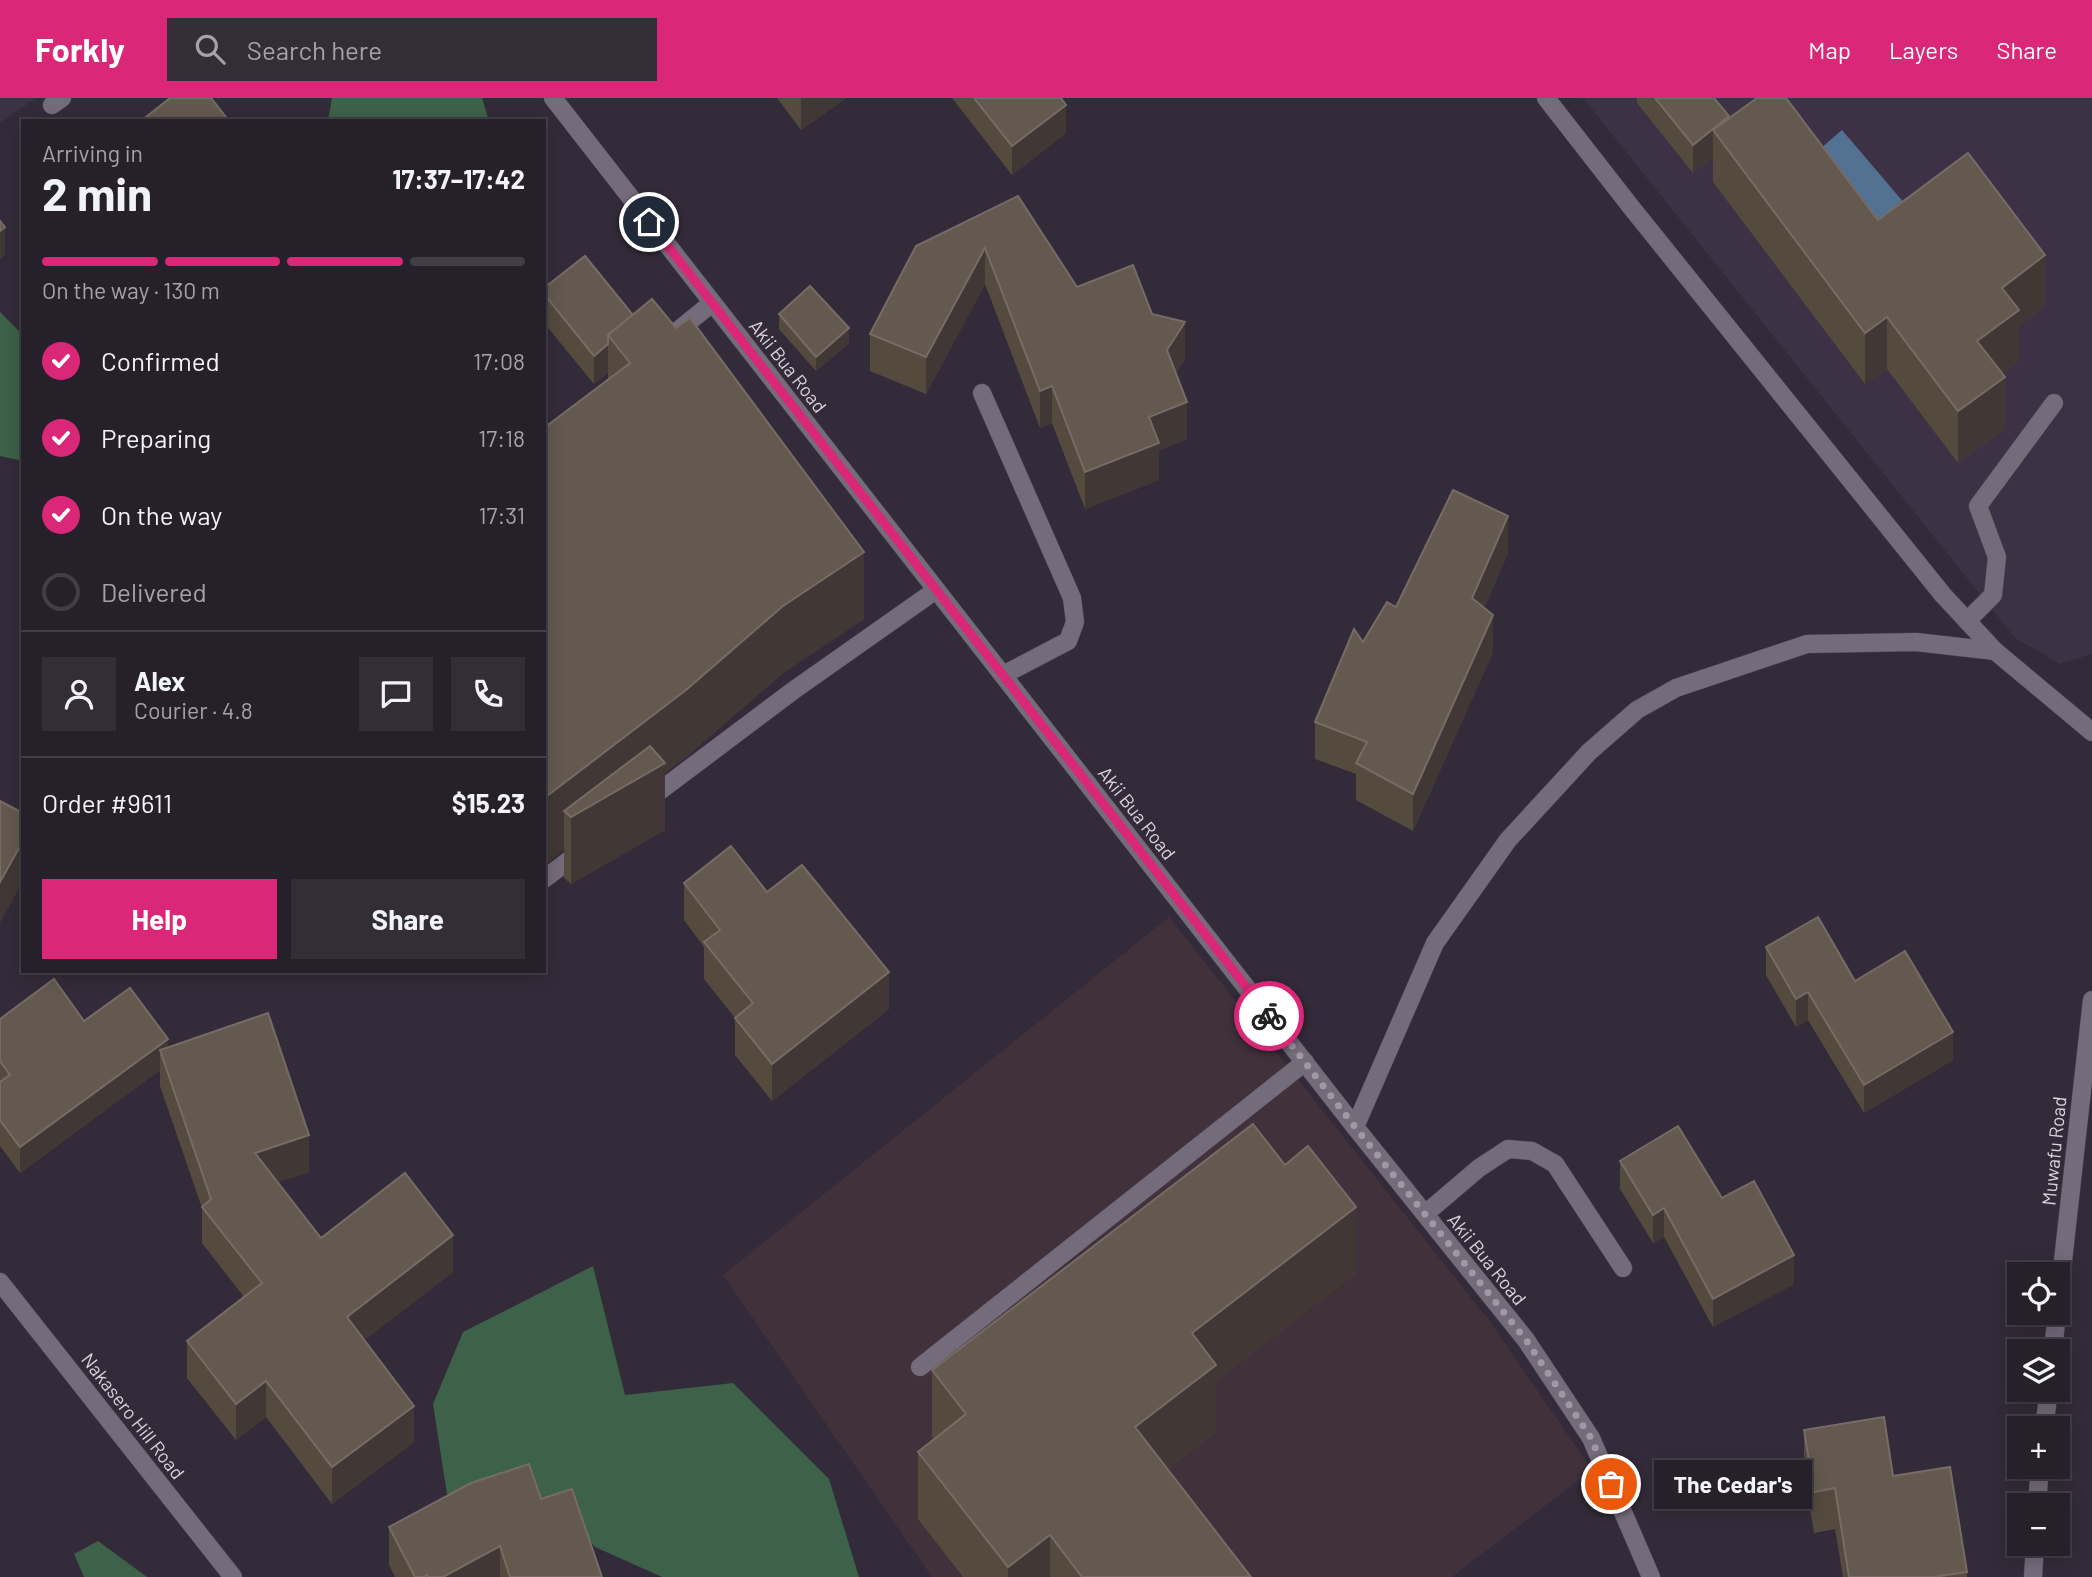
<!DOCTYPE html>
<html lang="en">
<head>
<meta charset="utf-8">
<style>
  body { margin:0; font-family:Barlow,sans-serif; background:#322d37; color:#f1f3f6; height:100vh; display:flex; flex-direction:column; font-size:26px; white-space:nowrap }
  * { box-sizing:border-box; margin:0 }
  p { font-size:23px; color:#a4a3a9 }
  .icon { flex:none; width:38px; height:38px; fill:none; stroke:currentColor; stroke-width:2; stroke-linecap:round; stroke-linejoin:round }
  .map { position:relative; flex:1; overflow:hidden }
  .panel { position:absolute; left:21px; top:21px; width:525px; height:854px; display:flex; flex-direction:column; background:#26202b; border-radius:0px; box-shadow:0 4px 18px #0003,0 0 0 2px #423e47 }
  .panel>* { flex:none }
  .buttons { position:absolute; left:2007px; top:1164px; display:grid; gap:14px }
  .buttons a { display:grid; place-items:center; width:63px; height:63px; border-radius:0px; background:#26202b; box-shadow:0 4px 18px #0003,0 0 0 2px #423e47; font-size:35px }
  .pin { position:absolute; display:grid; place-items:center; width:60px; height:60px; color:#fff; margin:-30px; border:4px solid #fff; border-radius:50%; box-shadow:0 2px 7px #0007 }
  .courier { position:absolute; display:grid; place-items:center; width:70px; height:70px; margin:-35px; border:5px solid #db2777; border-radius:50%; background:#fff; color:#222; box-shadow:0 2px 9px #0007 }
  .bubble { position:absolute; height:49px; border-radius:0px; background:#26202b; box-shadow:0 4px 18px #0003,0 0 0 2px #423e47; font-size:23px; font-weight:700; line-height:49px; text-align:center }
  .head em { font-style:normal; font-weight:700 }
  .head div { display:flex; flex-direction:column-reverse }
  .head { display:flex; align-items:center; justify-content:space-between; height:119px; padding:0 21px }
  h1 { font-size:46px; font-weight:700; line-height:52px }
  .bar { display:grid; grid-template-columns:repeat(4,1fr); gap:10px 7px; align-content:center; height:84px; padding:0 21px }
  .bar i { height:9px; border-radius:5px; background:#423e47 }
  .bar .selected { background:#db2777 }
  .bar p { grid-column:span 4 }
  .line { display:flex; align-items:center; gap:18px; padding:0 21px; border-top:2px solid #423e47 }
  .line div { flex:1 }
  .round { display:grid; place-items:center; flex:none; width:74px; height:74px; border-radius:0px; background:#322d37 }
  ol { padding:0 21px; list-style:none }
  li { display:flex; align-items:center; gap:21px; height:77px }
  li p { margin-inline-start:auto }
  li .icon { padding:7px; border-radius:50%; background:#db2777; color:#fff; stroke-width:4 }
  li:last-child { color:#a4a3a9 }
  li i { width:38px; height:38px; border:4px solid #423e47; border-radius:50% }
  .cta { display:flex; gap:14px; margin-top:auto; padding:14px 21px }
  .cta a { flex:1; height:80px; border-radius:0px; background:#db2777; color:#fff; font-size:28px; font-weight:700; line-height:80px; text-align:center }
  .cta a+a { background:#322d37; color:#f1f3f6 }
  header { display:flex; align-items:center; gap:42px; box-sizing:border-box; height:98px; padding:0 35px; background:#db2777; color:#fff }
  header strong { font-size:33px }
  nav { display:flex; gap:38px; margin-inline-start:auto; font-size:24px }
  .search { width:490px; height:63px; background:#322d37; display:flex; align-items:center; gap:18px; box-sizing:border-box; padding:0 24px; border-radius:0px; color:#a4a3a9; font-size:26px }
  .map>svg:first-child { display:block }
</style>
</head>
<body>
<header>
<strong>Forkly</strong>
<div class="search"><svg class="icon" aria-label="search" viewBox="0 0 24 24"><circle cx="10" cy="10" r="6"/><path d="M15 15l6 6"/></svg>Search here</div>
<nav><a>Map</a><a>Layers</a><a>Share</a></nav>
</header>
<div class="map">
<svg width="2092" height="1479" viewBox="0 0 2092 1479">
  <rect width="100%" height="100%" fill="#332b39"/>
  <!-- built -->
  <g fill="#3c3145">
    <polygon points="0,0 36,0 0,25"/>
    <polygon points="1583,0 2092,0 2092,556 2060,566 2015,540"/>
  </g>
  <!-- medical -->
  <polygon fill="#41313b" points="1169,819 1491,1225 1592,1372 1452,1479 932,1479 723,1177"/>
  <!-- green -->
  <g fill="#3d6149">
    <polygon points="332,0 482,0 489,23 328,23"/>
    <polygon points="0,214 23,237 23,363 0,358"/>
    <polygon points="593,1168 625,1297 733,1285 829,1381 859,1479 662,1479 595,1449 575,1424 476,1411 447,1396 433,1306 463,1234"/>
    <polygon points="98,1443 147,1479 84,1479 74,1456"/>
  </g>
  <!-- water -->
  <polygon fill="#537191" points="1842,32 1911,113 1875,144 1806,63"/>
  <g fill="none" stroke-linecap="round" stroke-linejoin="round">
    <!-- minor casing -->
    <g stroke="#504955" stroke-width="19">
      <g id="minor">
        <polyline points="553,0 1355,1029 1526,1242 1591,1340 1651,1479"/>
        <polyline points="1546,0 1631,109 1943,497 1995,553 2092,634"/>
        <polyline points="52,7 62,0"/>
        <polyline points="675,235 712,205"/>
        <polyline points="982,295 1072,500 1075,524 1068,543 1003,577"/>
        <polyline points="1967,523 1993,497 1997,459 1978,408 2054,305"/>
        <polyline points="645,704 794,592 936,492"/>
        <polyline points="544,781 584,751"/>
        <polyline points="1355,1029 1435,845 1508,742 1589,654 1637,612 1676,590 1807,546 1916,544 1995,553"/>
        <polyline points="1425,1116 1479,1070 1508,1051 1532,1053 1555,1066 1623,1170"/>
        <polyline points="0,1184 233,1479"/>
        <polyline points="2058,1208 2092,902"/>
        <polyline points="2053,1253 2057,1214"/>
        <polyline points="920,1269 1305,964"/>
        <polyline points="2044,1330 2049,1292"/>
        <polyline points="2037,1407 2040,1368"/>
        <polyline points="2033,1479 2035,1446"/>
      </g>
    </g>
    <!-- minor -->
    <use href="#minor" stroke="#746b7b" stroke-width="18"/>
  </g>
  <!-- wall -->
  <g fill="#554a3e">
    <polygon points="777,0 846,0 801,32"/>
    <polygon points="952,0 1061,0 1066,35 1012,77"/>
    <polygon points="1637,0 1714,0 1729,21 1878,122 2045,208 2019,228 2019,263 2002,276 2005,331 1958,365 1887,271 1865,286 1713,84 1713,59 1693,75 1637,5"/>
    <polygon points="1018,98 1077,189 1152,216 1185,261 1176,275 1187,341 1159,352 1159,382 1085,411 1052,325 1040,330 985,186 926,296 870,273 870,236"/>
    <polygon points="585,158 864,521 783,575 686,659 665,675 665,732 571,786 564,780 564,751 547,765 544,762 544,330 608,282 608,275 594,286 544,225 544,190"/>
    <polygon points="779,216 849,245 816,273 779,231"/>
    <polygon points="1508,455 1484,510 1493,554 1413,733 1356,702 1356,676 1315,661 1315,624 1363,544 1396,509"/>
    <polygon points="684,785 767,794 889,911 772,1003 735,957 735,920 704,881 704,849 684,822"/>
    <polygon points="1766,849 1855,883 1953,962 1864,1015 1808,922 1796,929 1766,877"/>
    <polygon points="0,921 84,923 168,949 309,1074 278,1084 321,1140 453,1174 364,1242 414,1344 332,1406 266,1319 236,1342 187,1280 187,1243 244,1199 202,1145 202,1110 160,988 160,972 20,1075 0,1048"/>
    <polygon points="1620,1063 1722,1100 1794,1186 1713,1229 1664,1139 1653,1145 1620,1091"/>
    <polygon points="1356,1175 1216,1283 1216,1334 1168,1371 1251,1479 963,1479 918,1421 918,1354 934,1341 932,1339 932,1272"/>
    <polygon points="1804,1332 1893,1378 1967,1474 1967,1479 1843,1479 1835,1431 1814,1435 1804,1373"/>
    <polygon points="541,1401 602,1479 395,1479 389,1467 389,1429"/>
  </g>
  <!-- shaded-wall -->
  <g fill="#413835">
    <polygon points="801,0 846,0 801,32"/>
    <polygon points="1066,7 1066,35 1012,77 1012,48"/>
    <polygon points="1729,18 1729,46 1713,32 1713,59 1693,75 1693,47"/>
    <polygon points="5,129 5,157 0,162 0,133"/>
    <polygon points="985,150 985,186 926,296 926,259"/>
    <polygon points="2045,157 2045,208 2019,228 2019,263 1977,294 1977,243 2002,190"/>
    <polygon points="1887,219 1887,271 1865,286 1865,235"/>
    <polygon points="1185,224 1185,261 1167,289 1167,252"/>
    <polygon points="849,230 849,245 816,273 816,259"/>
    <polygon points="608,246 608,275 594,286 594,258"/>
    <polygon points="2005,279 2005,331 1958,365 1958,313"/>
    <polygon points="1052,288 1052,325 1040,330 1040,293"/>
    <polygon points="1187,304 1187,341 1159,352 1159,382 1085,411 1085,374 1149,319"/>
    <polygon points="1508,418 1508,455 1472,537 1472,500"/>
    <polygon points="864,454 864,521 783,575 686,659 665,675 665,732 571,786 571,719 564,713 564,751 547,765 547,698 783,508"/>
    <polygon points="1493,517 1493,554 1413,733 1413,696"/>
    <polygon points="23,743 23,783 0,825 0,784"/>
    <polygon points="889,874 889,911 772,1003 772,966"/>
    <polygon points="1808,894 1808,922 1796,929 1796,901"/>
    <polygon points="1953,934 1953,962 1864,1015 1864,987"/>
    <polygon points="168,941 168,967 160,952 160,972 20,1075 20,1049"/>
    <polygon points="309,1037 309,1074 255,1092 255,1055"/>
    <polygon points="1356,1109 1356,1175 1216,1283 1216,1334 1135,1396 1135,1329 1192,1235"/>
    <polygon points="1664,1110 1664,1139 1653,1145 1653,1117"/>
    <polygon points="453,1137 453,1174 347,1256 347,1219"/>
    <polygon points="1794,1157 1794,1186 1713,1229 1713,1201"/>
    <polygon points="266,1283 266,1319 236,1342 236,1306"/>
    <polygon points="414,1308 414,1344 332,1406 332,1369"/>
    <polygon points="1050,1437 1050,1479 1008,1479 1008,1469"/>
    <polygon points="500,1448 500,1479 443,1479"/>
  </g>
  <!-- building -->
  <g fill="#63594f" stroke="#766c65" stroke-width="2">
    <polygon points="170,0 211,0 229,23 141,23"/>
    <polygon points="974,0 1061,0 1066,7 1012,48"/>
    <polygon points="1655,0 1714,0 1729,18 1693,47"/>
    <polygon points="1757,0 1786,0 1878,122 1968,55 2045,157 2002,190 2019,212 1977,243 2005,279 1958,313 1887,219 1865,235 1713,32"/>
    <polygon points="1018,98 1077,189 1133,167 1152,216 1185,224 1167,252 1187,304 1149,319 1159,345 1085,374 1052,288 1040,293 985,150 926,259 870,236 916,148"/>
    <polygon points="0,123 5,129 0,133"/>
    <polygon points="585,158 633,217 608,237 608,246 594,258 544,196 544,190"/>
    <polygon points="810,188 849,230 816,259 779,216"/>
    <polygon points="652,201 676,230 690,220 864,454 783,508 686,592 547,698 544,695 544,330 630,265 608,237"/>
    <polygon points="1453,392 1508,418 1472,500 1493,517 1413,696 1356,665 1367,644 1315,624 1354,531 1363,544 1387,504 1396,509"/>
    <polygon points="650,648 665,665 571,719 564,713"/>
    <polygon points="0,703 23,715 23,743 0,784"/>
    <polygon points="731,748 767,794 802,767 889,874 772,966 735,920 753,905 704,844 720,832 684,785"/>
    <polygon points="1818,819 1855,883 1905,853 1953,934 1864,987 1808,894 1796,901 1766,849"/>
    <polygon points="54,881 84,923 130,890 168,941 20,1049 0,1022 0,984 10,977 0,963 0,921"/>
    <polygon points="268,915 309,1037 255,1055 321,1140 405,1075 453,1137 347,1219 414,1308 332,1369 266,1283 236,1306 187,1243 262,1185 202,1109 211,1101 160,952"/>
    <polygon points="1253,1026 1285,1067 1308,1048 1356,1109 1192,1235 1216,1267 1135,1329 1251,1479 1082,1479 1050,1437 1008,1469 918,1354 966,1316 932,1272"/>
    <polygon points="1678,1028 1722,1100 1754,1083 1794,1157 1713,1201 1664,1110 1653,1117 1620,1063"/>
    <polygon points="1884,1319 1893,1378 1950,1369 1967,1474 1934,1479 1849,1479 1835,1390 1814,1394 1804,1332"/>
    <polygon points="529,1366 541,1401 572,1391 602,1479 510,1479 500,1448 443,1479 428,1479 427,1477 423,1479 415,1479 389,1429 471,1385"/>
  </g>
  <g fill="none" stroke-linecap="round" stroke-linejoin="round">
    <!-- done -->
    <polyline stroke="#9f99a4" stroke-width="7" stroke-dasharray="0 12.6" points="1269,918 1355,1029 1526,1242 1591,1340 1611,1386"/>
    <!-- route -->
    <polyline stroke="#db2777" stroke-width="9" points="649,124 1269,918"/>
  </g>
  <g text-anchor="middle" stroke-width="6" stroke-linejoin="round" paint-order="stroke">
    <!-- street labels -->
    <g font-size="19" fill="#d9d4dd" stroke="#332b39">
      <text transform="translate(788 268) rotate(52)" y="7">Akii Bua Road</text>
      <text transform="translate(1137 715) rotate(52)" y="7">Akii Bua Road</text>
      <text transform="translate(2054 1053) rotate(-84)" y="7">Muwafu Road</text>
      <text transform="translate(1487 1161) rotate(51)" y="7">Akii Bua Road</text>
      <text transform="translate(133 1318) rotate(52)" y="7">Nakasero Hill Road</text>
    </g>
  </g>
</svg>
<div class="buttons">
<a><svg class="icon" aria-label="locate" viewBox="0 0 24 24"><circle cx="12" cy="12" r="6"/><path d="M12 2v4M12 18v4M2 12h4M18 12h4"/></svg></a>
<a><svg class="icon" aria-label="layers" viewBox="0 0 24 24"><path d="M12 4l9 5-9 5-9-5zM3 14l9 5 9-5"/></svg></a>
<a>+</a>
<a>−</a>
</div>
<div class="pin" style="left:1611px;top:1386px;background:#ea580c"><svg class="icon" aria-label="bag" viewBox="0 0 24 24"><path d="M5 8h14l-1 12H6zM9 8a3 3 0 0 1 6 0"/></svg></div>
<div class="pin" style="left:649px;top:124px;background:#1f2937"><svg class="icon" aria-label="home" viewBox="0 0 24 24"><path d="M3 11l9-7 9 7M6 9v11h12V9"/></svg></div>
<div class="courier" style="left:1269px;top:918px"><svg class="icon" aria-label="bike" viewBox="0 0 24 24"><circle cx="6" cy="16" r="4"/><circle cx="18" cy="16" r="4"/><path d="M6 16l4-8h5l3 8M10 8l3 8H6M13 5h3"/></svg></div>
<div class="bubble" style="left:1654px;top:1362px;width:158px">The Cedar's</div>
<section class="panel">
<div class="head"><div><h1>2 min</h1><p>Arriving in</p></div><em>17:37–17:42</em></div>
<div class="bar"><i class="selected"></i><i class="selected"></i><i class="selected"></i><i></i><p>On the way · 130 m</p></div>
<ol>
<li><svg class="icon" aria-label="check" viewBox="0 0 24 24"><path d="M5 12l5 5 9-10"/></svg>Confirmed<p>17:08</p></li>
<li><svg class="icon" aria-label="check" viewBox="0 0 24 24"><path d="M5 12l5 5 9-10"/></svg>Preparing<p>17:18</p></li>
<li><svg class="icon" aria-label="check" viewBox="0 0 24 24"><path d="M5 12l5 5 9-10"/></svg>On the way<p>17:31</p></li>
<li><i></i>Delivered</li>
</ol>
<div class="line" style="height:126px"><a class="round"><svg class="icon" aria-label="person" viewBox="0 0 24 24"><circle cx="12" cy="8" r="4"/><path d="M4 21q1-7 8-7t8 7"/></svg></a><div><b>Alex</b><p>Courier · 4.8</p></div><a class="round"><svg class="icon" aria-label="chat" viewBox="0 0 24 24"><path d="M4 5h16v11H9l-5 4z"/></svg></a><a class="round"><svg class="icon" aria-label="phone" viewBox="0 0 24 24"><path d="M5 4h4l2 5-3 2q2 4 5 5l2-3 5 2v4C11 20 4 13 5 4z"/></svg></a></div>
<div class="line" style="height:91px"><div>Order #9611</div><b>$15.23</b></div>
<div class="cta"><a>Help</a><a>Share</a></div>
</section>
</div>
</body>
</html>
